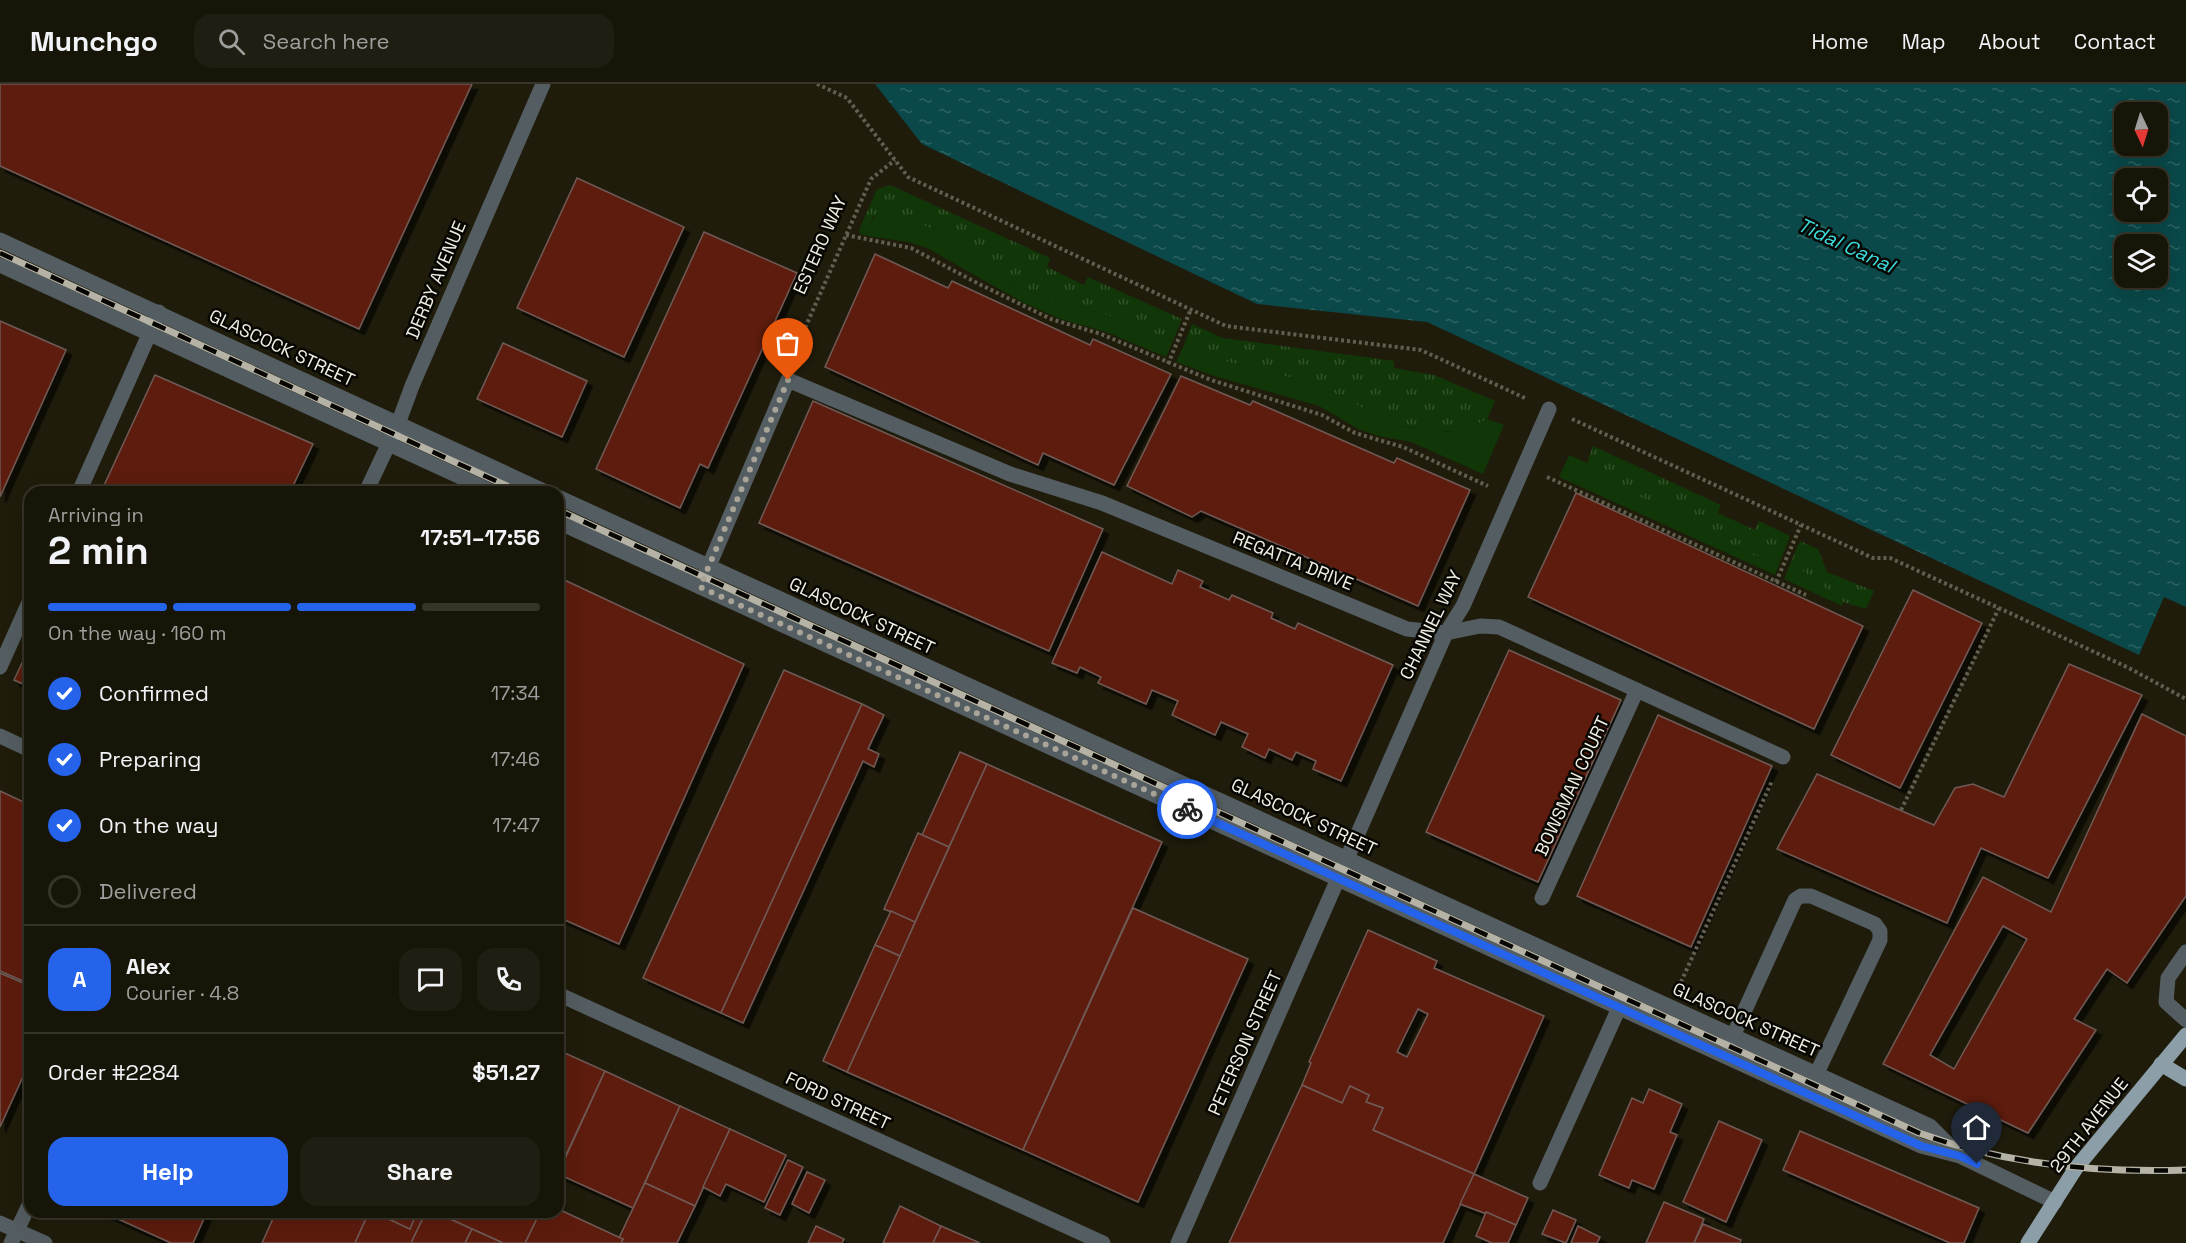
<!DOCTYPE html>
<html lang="en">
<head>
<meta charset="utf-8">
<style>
  body { margin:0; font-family:"Space Grotesk",sans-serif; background:#201e12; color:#f1f3f6; height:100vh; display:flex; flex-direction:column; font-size:22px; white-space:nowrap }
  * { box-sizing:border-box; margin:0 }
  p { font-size:20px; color:#9e9f9c }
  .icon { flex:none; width:33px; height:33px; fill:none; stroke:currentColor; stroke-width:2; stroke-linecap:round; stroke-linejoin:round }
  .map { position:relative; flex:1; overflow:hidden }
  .drawer { position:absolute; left:24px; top:402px; width:540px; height:732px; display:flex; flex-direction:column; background:#171508; border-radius:18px; box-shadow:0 6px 24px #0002,0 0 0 2px #363429 }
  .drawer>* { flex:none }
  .needle { width:39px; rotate:176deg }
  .controls { position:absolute; left:2114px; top:18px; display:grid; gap:12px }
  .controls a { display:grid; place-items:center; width:54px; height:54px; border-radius:12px; background:#171508; box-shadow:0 6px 24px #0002,0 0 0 2px #363429; font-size:30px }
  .pin { position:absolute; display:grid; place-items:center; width:51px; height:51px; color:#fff; margin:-62px -26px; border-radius:50% 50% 50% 0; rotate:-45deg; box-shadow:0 0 6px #0007 }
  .pin .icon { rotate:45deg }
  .courier { position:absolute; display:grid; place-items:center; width:60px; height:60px; margin:-30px; border:4px solid #2563eb; border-radius:50%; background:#fff; color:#222; box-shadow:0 2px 8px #0007 }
  .head em { font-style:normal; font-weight:600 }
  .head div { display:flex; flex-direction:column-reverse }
  .head { display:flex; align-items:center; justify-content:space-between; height:102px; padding:0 24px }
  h1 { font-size:39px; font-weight:600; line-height:45px }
  .bar { display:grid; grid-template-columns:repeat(4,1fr); gap:9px 6px; align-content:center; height:72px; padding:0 24px }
  .bar i { height:8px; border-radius:4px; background:#363429 }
  .bar .on { background:#2563eb }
  .bar p { grid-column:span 4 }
  .line { display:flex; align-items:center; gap:15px; padding:0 24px; border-top:2px solid #363429 }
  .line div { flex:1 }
  .round { display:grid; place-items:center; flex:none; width:63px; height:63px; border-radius:18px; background:#201e12 }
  ol { padding:0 24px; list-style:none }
  li { display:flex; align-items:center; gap:18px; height:66px }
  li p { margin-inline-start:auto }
  li .icon { padding:6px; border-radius:50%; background:#2563eb; color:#fff; stroke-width:4 }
  li:last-child { color:#9e9f9c }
  li i { width:33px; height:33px; border:3px solid #363429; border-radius:50% }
  .action { display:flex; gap:12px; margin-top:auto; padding:12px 24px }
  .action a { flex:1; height:69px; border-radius:18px; background:#2563eb; color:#fff; font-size:24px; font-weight:600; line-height:69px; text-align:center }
  .action a+a { background:#201e12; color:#f1f3f6 }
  header { display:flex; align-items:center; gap:36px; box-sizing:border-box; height:84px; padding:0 30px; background:#171508; border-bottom:2px solid #363429 }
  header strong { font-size:28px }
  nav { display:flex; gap:33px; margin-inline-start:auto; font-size:21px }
  .search { width:420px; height:54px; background:#201e12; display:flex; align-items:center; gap:15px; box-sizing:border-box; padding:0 21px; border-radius:18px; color:#9e9f9c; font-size:22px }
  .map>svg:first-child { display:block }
</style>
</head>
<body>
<header>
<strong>Munchgo</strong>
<div class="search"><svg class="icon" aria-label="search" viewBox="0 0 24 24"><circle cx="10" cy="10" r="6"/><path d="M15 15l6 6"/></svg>Search here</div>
<nav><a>Home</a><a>Map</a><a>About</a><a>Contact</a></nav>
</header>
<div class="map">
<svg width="2186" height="1159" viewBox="0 0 2186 1159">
  <defs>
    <pattern id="grass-tufts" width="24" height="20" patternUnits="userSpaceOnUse" patternTransform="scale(1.5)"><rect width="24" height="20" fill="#113608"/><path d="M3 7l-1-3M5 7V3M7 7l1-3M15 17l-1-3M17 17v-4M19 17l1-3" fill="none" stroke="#34532c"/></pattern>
    <pattern id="water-ripples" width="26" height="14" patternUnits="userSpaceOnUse" patternTransform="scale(1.5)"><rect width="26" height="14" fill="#0a4849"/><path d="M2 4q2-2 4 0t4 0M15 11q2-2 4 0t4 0" fill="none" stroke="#2e6363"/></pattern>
    <filter id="shadow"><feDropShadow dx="5.5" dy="5.5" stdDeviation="0" flood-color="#0009"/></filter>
  </defs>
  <rect width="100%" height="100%" fill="#1f1c0b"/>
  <!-- grass -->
  <g fill="url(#grass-tufts)">
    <polygon points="890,101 1050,174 1047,183 1084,201 1088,193 1182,235 1173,257 1124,236 1051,215 1015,201 942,150 873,132 867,152 860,150 859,146 877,105"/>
    <polygon points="1192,240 1223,254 1394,277 1394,284 1434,291 1495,317 1487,335 1461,349 1397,342 1379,335 1346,314 1304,297 1228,278 1184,261"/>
    <polygon points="1593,362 1721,421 1718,429 1755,446 1759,437 1790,452 1781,476 1750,471 1728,460 1687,433 1625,407 1587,379"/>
    <polygon points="1800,457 1818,465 1827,488 1874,507 1866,525 1843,518 1791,478"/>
  </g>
  <!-- garden -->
  <g fill="#113608">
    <path d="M894,126L942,150L1015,201L1051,215L1124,236L1173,257L1166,273L1106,248L1060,235L1022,218L927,164L908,158L867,152C873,133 872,127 894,126Z"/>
    <polygon points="1184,261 1228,278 1304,297 1346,314 1379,335 1397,342 1461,349 1487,335 1504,341 1483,390 1411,358 1378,352 1358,345 1319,322 1214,292 1176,278"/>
    <polygon points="1569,371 1587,379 1625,407 1687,433 1728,460 1750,471 1781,476 1775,491 1559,393"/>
    <polygon points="1791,478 1843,518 1842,522 1784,495"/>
  </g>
  <!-- water -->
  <path fill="url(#water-ripples)" fill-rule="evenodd" d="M875,0H2186V523L2164,513L2139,571L1427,238L1257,220L922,60ZM2124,28H2157V62H2124ZM2124,94H2157V128H2124ZM2124,160H2157V194H2124Z"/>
  <!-- building -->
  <g fill="#5d1d0f" stroke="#705a55" stroke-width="1.5" fill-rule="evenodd" filter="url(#shadow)">
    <polygon points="0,0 472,0 359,245 0,82"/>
    <polygon points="577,94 684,143 624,273 517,224"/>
    <polygon points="704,148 797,189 708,384 700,380 680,424 596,385"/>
    <polygon points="875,170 948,204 952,197 1090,261 1093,255 1171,290 1114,401 1043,369 1038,381 825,283"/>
    <polygon points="0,237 66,266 0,413"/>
    <polygon points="503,259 587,297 562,353 477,315"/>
    <polygon points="155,291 313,360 290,408 101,408"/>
    <polygon points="1181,292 1250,321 1253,317 1394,379 1397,374 1470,406 1418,522 1201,427 1192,433 1127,402"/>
    <polygon points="813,317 1103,445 1049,567 759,439"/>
    <polygon points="1576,409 1863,542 1814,645 1528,513"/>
    <polygon points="1102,468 1172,500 1178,486 1203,497 1200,503 1229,516 1232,511 1273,529 1271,534 1295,545 1298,539 1393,581 1341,697 1313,685 1316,677 1296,668 1292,676 1269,665 1265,674 1242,663 1248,650 1221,638 1215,651 1172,631 1178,617 1152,606 1146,620 1098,599 1101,593 1080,583 1077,589 1052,579"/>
    <polygon points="558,493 744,580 619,860 558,833"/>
    <polygon points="1913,506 1982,539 1900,704 1831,671"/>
    <polygon points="30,562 30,603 14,596"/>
    <polygon points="1509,566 1621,616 1538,798 1426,748"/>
    <polygon points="2069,580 2142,611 2048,794 1981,764 1947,839 1777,765 1817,690 1934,741 1955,704 1973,700 2004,713"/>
    <polygon points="784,586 862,620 721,929 643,894"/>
    <polygon points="862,620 884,631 868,665 879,670 874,683 863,677 743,939 721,929"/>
    <path d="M2142,630L2186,652V812L2127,899L2107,885L2074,935L2096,946L2028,1049L1883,980L1983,793L2051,828ZM2003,842L2027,855L1954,985L1930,971Z"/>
    <polygon points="1658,631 1772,682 1691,863 1577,812"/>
    <polygon points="960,668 987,680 949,763 922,751"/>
    <polygon points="987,680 1162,758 1023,1066 847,988"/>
    <polygon points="0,707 30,721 30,900 0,887"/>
    <polygon points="918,749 949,763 915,838 884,825"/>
    <polygon points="1133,824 1248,875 1138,1118 1023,1066"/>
    <polygon points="891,827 915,838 900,872 875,861"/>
    <path d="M1368,846L1437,877L1434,884L1544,932L1474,1090L1373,1046L1383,1024L1366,1018L1369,1011L1350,1002L1342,1019L1302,1001L1311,979L1309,978ZM1418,925L1428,930L1407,973L1397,968Z"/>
    <polygon points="875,861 900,872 847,988 823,977"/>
    <polygon points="0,889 30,902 30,977 0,1043"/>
    <polygon points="558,966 605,987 558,1088"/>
    <polygon points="605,987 680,1022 633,1124 558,1090"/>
    <polygon points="1302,1001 1342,1019 1350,1002 1369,1011 1366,1018 1383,1024 1373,1046 1474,1090 1443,1159 1229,1159"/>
    <polygon points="1649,1005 1682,1020 1670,1048 1677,1051 1654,1105 1632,1096 1629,1104 1599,1091 1632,1014 1643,1019"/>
    <polygon points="680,1022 730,1045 695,1122 645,1099"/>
    <polygon points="1719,1037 1762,1056 1726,1138 1683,1118"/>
    <polygon points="730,1045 786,1071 764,1118 726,1100 720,1112 703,1103"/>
    <polygon points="1800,1047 1979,1124 1964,1159 1950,1159 1783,1086"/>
    <polygon points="788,1076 803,1083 780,1131 765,1124"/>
    <polygon points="807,1088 825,1096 809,1129 792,1120"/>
    <polygon points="1474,1090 1528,1114 1516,1141 1460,1120"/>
    <polygon points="645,1099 695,1122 677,1159 621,1159 623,1155 619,1154"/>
    <polygon points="1664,1118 1704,1135 1694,1159 1646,1159"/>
    <polygon points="900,1122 941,1142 933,1159 883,1159"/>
    <polygon points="558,1125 623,1155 621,1159 525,1159 540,1128 558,1128"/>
    <polygon points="1553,1126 1576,1136 1566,1159 1542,1150"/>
    <polygon points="207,1128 193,1159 171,1159 105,1129"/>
    <polygon points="276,1128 369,1128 355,1159 262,1159"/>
    <polygon points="369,1128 374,1128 410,1145 417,1128 426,1128 411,1159 355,1159"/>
    <polygon points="374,1128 417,1128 410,1145"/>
    <polygon points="426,1128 435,1128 472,1145 465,1159 411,1159"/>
    <polygon points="435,1128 540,1128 525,1159 503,1159"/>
    <polygon points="1486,1128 1516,1141 1508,1159 1492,1159 1476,1152"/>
    <polygon points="1703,1140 1741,1156 1740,1159 1694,1159"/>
    <polygon points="816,1142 844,1155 842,1159 808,1159"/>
    <polygon points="941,1142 980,1159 933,1159"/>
    <polygon points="1578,1142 1600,1153 1597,1159 1571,1159"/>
    <polygon points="472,1145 503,1159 465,1159"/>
  </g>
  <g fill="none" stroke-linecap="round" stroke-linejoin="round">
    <!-- path -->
    <g stroke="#625f50" stroke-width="4" stroke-dasharray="3 3" stroke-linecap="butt">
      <polyline points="817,0 847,14 908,93 1226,242 1421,266 1527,315"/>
      <polyline points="846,151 911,164 981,201 1051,235 1101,250 1211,296 1322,331 1355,349 1403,363 1488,402"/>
      <polyline points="793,271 871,95 895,76"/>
      <polyline points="1168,280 1191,225"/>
      <polyline points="1572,335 1873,474 1890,474 2127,583 2186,615"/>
      <polyline points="1547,393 1806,511"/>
      <polyline points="1776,498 1801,441"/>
      <polyline points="1901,726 1999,524"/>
      <polyline points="1681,898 1772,697"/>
    </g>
    <!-- minor -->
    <g stroke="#545d61" stroke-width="15">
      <polyline points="0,156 546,408"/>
      <polyline points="0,181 493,408"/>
      <polyline points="79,408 159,228"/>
      <polyline points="366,408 398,340 412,302 543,0"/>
      <polyline points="558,413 1930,1042 1960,1072"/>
      <polyline points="558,438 1921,1062 1960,1072 2055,1118"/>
      <polyline points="700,503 788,296 1010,390 1102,419 1407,545 1446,549 1480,542 1499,543 1783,673"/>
      <polyline points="0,583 30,516"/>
      <polyline points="0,652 30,666"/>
      <polyline points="1542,814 1637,606"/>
      <polyline points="2186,868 2168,894 2166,918 2186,936"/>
      <polyline points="558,910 1103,1159"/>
      <polyline points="1729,961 1795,816 1801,812 1811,812 1875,840 1880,847 1880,856 1807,1010"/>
      <polyline points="1540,1099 1623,915"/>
      <polyline points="0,1139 45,1159"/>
      <polyline points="11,1159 30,1119"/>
      <polyline points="1178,1159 1446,549 1463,522 1549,325"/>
    </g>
    <!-- major -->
    <g stroke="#8c9fa8" stroke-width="15">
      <polyline points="2161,980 2186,995"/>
      <polyline points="2028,1159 2076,1084 2186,951"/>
    </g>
    <!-- rail casing -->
    <g stroke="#b5b3a6" stroke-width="7">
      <g id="rail">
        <polyline points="0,169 520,408"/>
        <path d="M558,426L1919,1049C2003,1080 2096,1089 2186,1086"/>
      </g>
    </g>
    <!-- rail -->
    <use href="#rail" stroke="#070602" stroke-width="4.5" stroke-dasharray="14" stroke-linecap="butt"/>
  </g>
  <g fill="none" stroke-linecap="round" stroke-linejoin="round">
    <!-- done -->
    <polyline stroke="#a8a598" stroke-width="6" stroke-dasharray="0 10.8" points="788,296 700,503 1187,725"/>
    <!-- route -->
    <polyline stroke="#2563eb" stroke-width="8" points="1187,725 1921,1062 1960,1072 1977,1080"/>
  </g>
  <g text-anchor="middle" stroke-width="5" stroke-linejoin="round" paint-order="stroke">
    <!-- street labels -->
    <g font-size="18" fill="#f1efe4" stroke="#070602">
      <text transform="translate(820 161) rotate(-66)" y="6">ESTERO WAY</text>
      <text transform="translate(436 196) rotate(-67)" y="6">DERBY AVENUE</text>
      <text transform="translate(282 264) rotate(25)" y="6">GLASCOCK STREET</text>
      <text transform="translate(1293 477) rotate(22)" y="6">REGATTA DRIVE</text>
      <text transform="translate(862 532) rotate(25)" y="6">GLASCOCK STREET</text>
      <text transform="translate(1431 541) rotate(-64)" y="6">CHANNEL WAY</text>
      <text transform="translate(1572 702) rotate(-65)" y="6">BOWSMAN COURT</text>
      <text transform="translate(1304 733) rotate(25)" y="6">GLASCOCK STREET</text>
      <text transform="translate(1746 936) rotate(24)" y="6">GLASCOCK STREET</text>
      <text transform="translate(1245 959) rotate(-66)" y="6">PETERSON STREET</text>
      <text transform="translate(838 1017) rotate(25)" y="6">FORD STREET</text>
      <text transform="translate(2089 1041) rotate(-52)" y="6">29TH AVENUE</text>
    </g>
    <!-- water labels -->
    <g font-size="20" font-style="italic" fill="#3ddee0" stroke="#070602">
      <text transform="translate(1846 161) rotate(25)" y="7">Tidal Canal</text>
    </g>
  </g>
</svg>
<div class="controls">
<a><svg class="needle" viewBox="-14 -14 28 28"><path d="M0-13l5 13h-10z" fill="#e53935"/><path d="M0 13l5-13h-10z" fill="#9e9f9c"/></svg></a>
<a><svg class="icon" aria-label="locate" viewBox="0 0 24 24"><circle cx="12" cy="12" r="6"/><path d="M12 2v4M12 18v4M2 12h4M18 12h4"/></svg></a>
<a><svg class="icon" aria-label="layers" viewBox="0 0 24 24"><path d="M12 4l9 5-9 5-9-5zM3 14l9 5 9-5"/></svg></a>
</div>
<div class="pin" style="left:788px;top:296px;background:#ea580c"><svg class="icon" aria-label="bag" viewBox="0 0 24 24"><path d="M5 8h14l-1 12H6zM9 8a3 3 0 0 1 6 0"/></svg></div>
<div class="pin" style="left:1977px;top:1080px;background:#1f2937"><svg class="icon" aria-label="home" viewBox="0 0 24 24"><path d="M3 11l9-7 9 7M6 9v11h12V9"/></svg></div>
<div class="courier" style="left:1187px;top:725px"><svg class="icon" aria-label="bike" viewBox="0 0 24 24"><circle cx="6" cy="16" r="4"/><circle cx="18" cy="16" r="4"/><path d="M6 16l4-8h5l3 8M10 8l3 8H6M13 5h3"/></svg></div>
<section class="drawer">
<div class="head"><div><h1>2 min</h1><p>Arriving in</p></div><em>17:51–17:56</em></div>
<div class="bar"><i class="on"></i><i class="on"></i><i class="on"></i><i></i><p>On the way · 160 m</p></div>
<ol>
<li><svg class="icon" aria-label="check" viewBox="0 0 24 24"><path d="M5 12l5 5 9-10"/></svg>Confirmed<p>17:34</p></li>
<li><svg class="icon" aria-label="check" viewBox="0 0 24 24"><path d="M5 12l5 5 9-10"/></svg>Preparing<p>17:46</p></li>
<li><svg class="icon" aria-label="check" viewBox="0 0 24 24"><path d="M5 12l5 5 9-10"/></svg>On the way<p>17:47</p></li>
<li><i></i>Delivered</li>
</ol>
<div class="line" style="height:108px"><b class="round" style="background:#2563eb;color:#fff">A</b><div><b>Alex</b><p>Courier · 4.8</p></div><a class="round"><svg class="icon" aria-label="chat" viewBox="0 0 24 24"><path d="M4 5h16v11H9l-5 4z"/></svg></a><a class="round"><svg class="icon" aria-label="phone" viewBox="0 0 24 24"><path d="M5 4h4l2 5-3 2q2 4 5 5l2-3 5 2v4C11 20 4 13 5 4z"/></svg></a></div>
<div class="line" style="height:78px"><div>Order #2284</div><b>$51.27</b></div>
<div class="action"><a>Help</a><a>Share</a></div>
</section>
</div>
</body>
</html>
